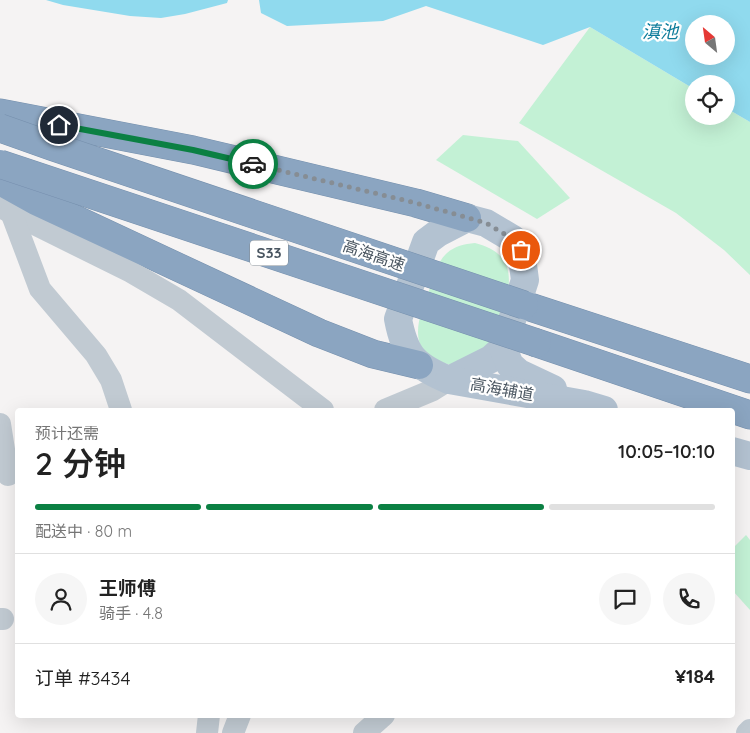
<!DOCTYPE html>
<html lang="zh">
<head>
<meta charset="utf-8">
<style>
  body { margin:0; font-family:Quicksand,"Noto Sans SC",sans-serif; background:#f6f6f6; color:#222; height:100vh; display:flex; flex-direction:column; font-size:19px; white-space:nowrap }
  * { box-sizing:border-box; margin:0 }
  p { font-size:16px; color:#767676 }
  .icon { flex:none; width:28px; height:28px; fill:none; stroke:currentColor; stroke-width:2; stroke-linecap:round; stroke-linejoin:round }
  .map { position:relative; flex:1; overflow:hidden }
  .side { position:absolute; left:15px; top:408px; width:720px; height:310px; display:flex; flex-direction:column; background:#fff; border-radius:5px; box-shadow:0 5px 20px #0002 }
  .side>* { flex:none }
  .needle { width:32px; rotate:331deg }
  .tools { position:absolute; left:685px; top:15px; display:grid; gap:10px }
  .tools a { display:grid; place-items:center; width:50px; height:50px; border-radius:50%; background:#fff; box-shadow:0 5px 20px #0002; font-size:25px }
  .pin { position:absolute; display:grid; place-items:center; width:42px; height:42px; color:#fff; margin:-21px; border:2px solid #fff; border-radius:50%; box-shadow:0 1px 5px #0007 }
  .courier { position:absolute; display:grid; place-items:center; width:50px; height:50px; margin:-25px; border:4px solid #0b8043; border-radius:50%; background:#fff; color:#222; box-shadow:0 1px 6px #0007 }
  .head em { font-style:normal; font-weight:600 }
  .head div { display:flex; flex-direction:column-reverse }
  .head { display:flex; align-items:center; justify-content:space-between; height:85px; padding:0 20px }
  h1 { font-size:32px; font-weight:600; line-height:38px }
  .bar { display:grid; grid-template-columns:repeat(4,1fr); gap:8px 5px; align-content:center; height:60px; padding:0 20px }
  .bar i { height:6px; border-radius:4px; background:#e0e0e0 }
  .bar .active { background:#0b8043 }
  .bar p { grid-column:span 4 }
  .line { display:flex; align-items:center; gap:12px; padding:0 20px; border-top:1px solid #e0e0e0 }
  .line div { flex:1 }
  .round { display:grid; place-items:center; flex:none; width:52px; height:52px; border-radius:26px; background:#f6f6f6 }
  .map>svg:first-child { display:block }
</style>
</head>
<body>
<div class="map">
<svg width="750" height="733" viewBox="0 0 750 733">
  <rect width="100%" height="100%" fill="#f5f3f3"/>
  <!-- green -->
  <g fill="#c3f1d5">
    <polygon points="590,27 694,89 694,116 726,116 726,108 750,122 750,275 724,250 676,213 519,123"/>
    <polygon points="463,135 518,141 570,198 537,219 436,160"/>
    <path d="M475,243C533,257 502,310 488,346L452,365C404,355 417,321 430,288C434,276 437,262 447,253C455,246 464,244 475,243Z"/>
    <polygon points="746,535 750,540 750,610 733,591 733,548"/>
  </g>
  <!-- water -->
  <g fill="#90daee" fill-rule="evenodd">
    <polygon points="46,0 228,0 227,3 185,14 161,18 130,16 63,5"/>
    <path d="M259,0H750V122L726,108V84H694V89L590,27L543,45L426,6L383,21L287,26L261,13ZM694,24H726V56H694Z"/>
  </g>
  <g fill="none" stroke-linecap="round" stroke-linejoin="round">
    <!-- highway casing -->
    <g stroke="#7690ad" stroke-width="29">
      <g id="highway">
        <polyline points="0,113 193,150 416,203 467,218"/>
        <polyline points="0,181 36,201 319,333 373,354 419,365"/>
        <polyline points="524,305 750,379"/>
        <polyline points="537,343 750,415"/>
      </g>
    </g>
    <!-- minor -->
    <g stroke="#c1cad2" stroke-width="22">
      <polyline points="0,207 131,272 179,300 323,410"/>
      <polyline points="11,212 40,289 96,355 111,380 121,410"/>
      <polyline points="385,410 433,390 449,380"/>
      <polyline points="0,424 8,475"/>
      <polyline points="0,619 3,619"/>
      <polyline points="207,733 209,715"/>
      <polyline points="233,733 240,715"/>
      <polyline points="364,733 384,715"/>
      <polyline points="747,733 750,730"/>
    </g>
    <!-- major -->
    <g stroke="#b3c2d1" stroke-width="28">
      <path d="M467,218L486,223L513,239L521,250L525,280L503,348L491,359L449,380C415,366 405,356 398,319L426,242L438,233Z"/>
      <polyline points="503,348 510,365 519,373 553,389"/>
      <polyline points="449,380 584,404 604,410"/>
      <polyline points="732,451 750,456"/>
    </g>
    <!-- highway -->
    <use href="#highway" stroke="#8ba5c1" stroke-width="28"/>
    <!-- highway-bridge casing -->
    <g stroke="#7690ad" stroke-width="29" stroke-linecap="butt">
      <g id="highway-bridge">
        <polyline points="0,128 54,147 524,305"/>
        <polyline points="0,164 537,343"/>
      </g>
    </g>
    <!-- highway-bridge -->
    <use href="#highway-bridge" stroke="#8ba5c1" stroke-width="28"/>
  </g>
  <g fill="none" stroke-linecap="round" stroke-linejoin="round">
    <!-- done -->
    <polyline stroke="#868d94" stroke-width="5" stroke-dasharray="0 9" points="253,164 416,203 486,223 513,239 521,250"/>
    <!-- route -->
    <polyline stroke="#0b8043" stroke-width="6" points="59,125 193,150 253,164"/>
  </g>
  <g text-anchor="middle" stroke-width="4.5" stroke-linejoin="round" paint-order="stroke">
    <!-- shield labels -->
    <rect fill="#fff" stroke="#808990" stroke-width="1" x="250" y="240.5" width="38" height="25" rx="4"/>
    <g font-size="15" font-weight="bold" fill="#4a5661">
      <text x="269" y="258">S33</text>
    </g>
    <!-- street labels -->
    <g font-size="16" fill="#4a5661" stroke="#fff">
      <text transform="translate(374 255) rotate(19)" y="6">高海高速</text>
      <text transform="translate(502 389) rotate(10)" y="6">高海辅道</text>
    </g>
    <!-- water labels -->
    <g font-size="18" font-style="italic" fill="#0c7c9b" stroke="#fff">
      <text x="660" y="38">滇池</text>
    </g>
  </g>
</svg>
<div class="tools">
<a><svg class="needle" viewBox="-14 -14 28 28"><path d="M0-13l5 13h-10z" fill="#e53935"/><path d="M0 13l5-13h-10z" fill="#767676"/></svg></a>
<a><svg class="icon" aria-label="locate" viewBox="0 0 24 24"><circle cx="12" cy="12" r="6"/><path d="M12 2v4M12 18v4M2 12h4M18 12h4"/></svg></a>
</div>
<div class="pin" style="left:521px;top:250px;background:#ea580c"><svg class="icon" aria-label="bag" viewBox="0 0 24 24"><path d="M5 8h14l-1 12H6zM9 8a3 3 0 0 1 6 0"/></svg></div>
<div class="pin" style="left:59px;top:125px;background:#1f2937"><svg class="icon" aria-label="home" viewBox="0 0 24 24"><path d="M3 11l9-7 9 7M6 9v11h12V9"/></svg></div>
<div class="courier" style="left:253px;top:164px"><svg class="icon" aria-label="car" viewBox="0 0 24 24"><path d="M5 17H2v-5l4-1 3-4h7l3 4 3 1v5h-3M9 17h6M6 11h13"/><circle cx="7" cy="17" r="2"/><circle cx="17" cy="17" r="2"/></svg></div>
<section class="side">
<div class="head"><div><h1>2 分钟</h1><p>预计还需</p></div><em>10:05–10:10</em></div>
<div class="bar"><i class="active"></i><i class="active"></i><i class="active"></i><i></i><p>配送中 · 80 m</p></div>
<div class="line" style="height:90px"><a class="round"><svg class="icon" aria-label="person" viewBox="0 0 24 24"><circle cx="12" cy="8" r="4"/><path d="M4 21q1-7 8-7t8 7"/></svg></a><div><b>王师傅</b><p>骑手 · 4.8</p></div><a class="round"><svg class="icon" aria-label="chat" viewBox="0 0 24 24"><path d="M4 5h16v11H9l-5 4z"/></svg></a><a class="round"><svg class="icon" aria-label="phone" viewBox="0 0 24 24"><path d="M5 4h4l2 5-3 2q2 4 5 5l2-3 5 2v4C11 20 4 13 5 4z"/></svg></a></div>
<div class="line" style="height:65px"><div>订单 #3434</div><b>¥184</b></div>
</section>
</div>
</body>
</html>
